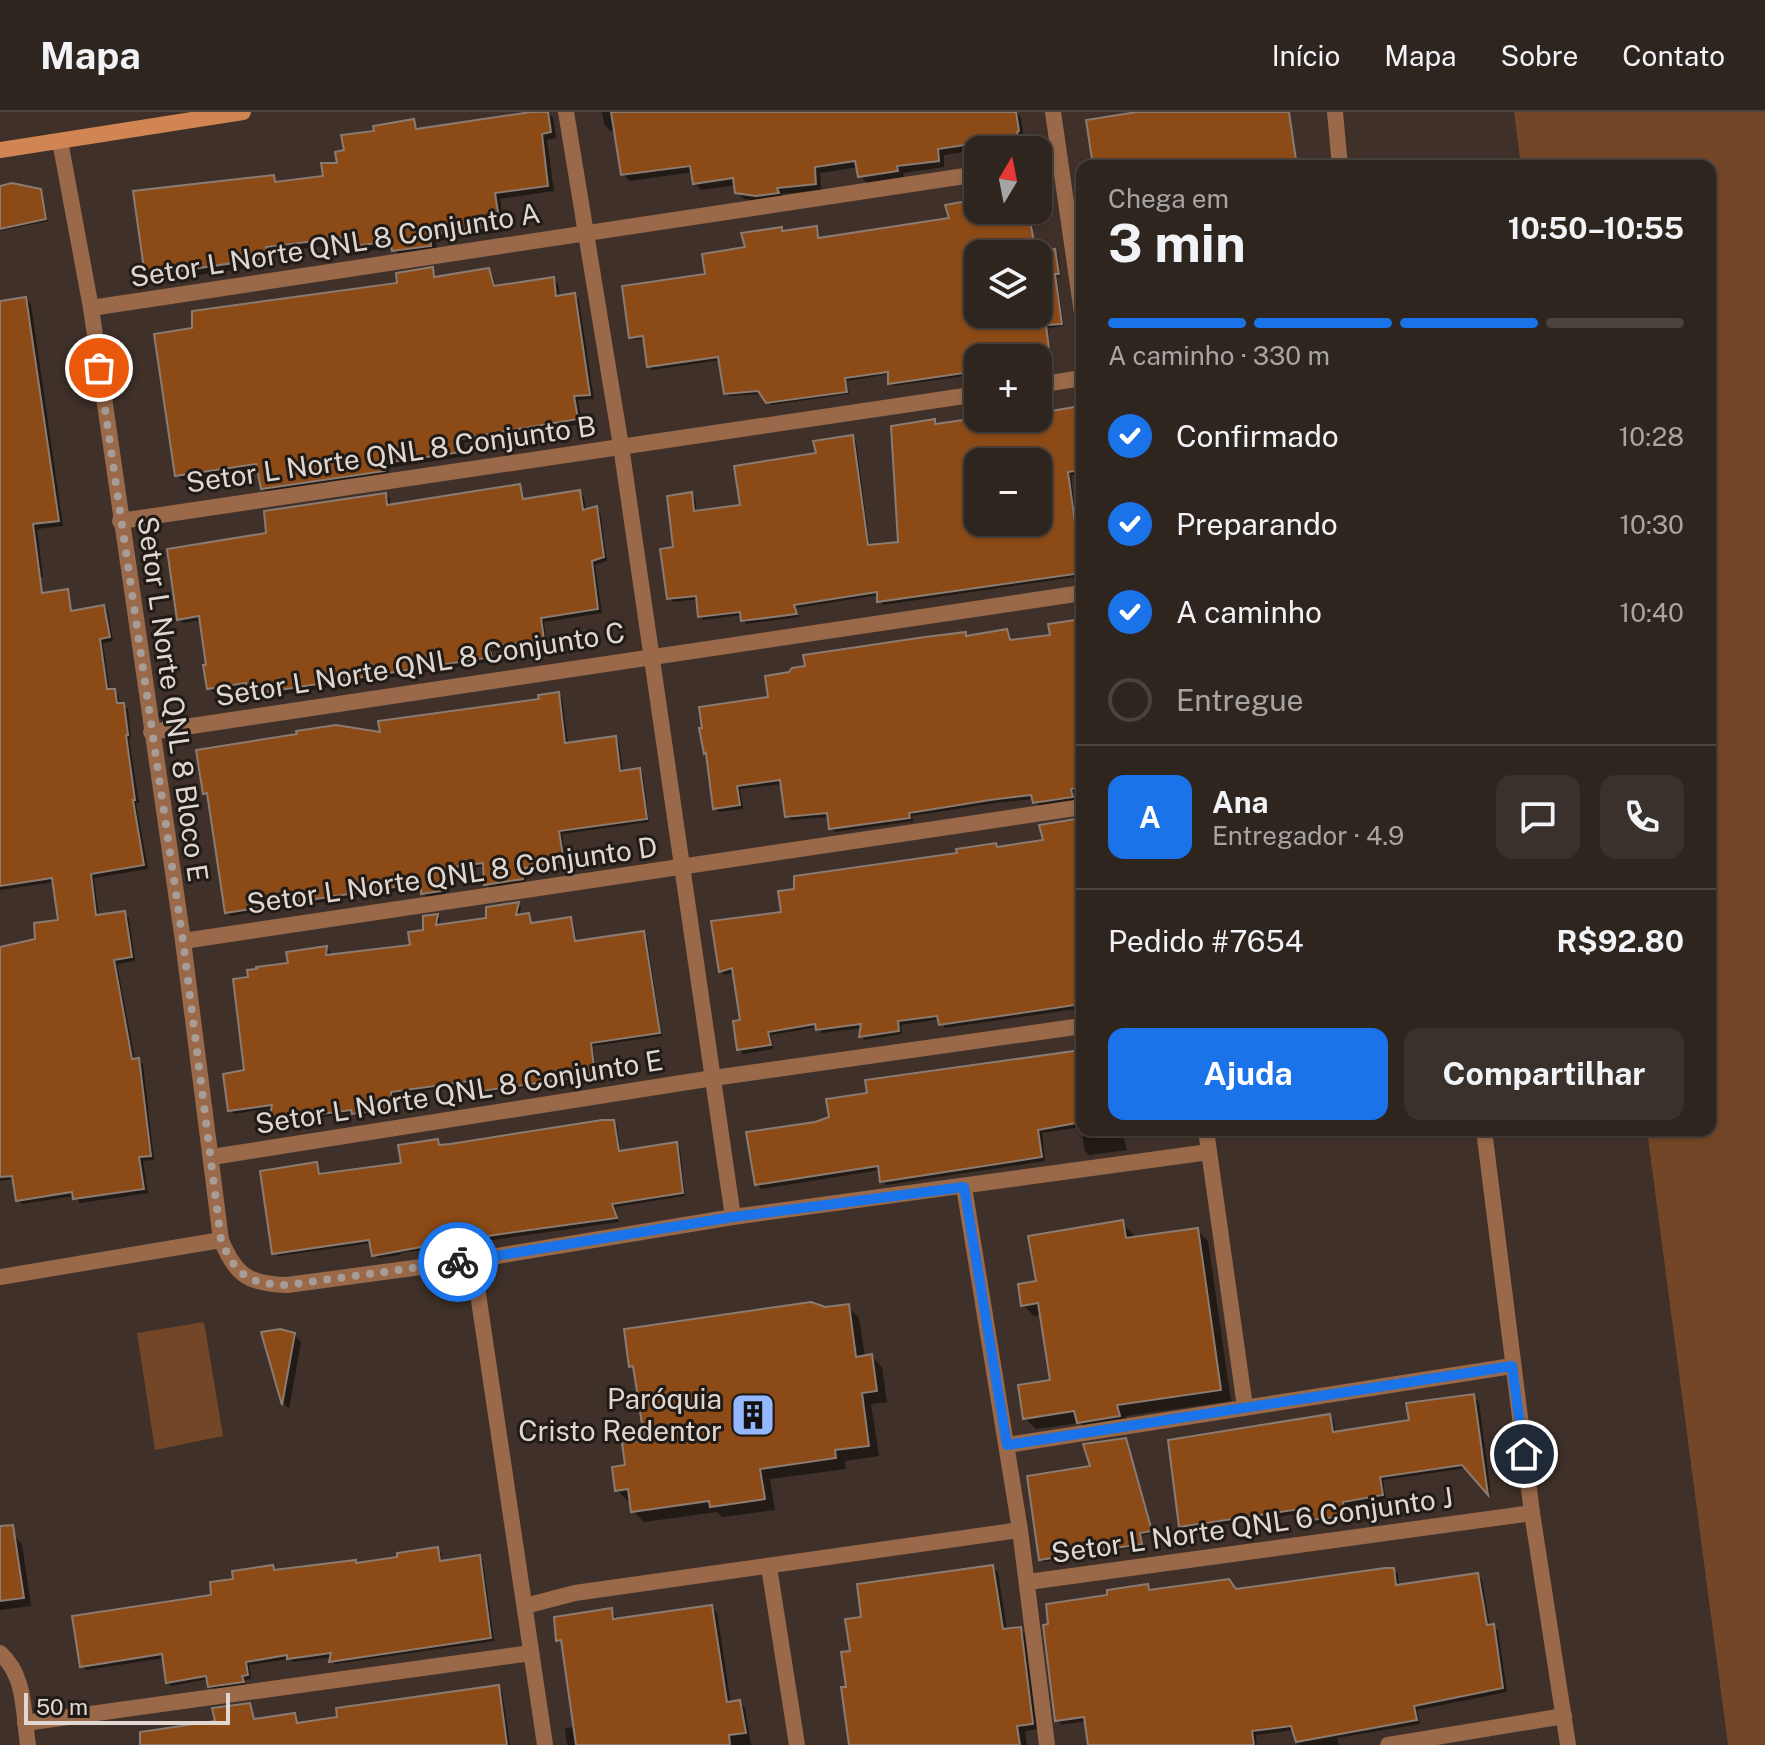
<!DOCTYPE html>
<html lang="pt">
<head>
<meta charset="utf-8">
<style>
  body { margin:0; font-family:"Public Sans",sans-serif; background:#3b312c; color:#f1f3f6; height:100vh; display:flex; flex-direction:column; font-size:30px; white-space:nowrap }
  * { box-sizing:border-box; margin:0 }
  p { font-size:26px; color:#a7a5a4 }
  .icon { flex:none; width:44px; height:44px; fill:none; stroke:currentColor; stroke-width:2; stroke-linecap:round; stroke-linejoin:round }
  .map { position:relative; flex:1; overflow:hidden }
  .sheet { position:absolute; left:1076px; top:48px; width:640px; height:976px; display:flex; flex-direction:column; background:#2f251f; border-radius:16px; box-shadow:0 2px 6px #0004,0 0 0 2px #4a423d }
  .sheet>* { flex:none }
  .needle { width:52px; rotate:10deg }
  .controls { position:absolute; left:964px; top:24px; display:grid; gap:16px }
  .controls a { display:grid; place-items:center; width:88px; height:88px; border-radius:16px; background:#2f251f; box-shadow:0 2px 6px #0004,0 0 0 2px #4a423d; font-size:40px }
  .scale { position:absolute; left:24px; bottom:20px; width:206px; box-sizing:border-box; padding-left:8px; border:4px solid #e0d7d1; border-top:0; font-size:22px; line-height:28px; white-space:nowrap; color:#e0d7d1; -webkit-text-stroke:6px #211b17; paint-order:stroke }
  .pin { position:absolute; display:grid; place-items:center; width:68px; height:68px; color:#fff; margin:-34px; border:4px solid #fff; border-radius:50%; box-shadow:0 2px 8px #0007 }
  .courier { position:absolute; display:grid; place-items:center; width:80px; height:80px; margin:-40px; border:6px solid #1a73e8; border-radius:50%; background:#fff; color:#222; box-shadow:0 2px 10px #0007 }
  .head em { font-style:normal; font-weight:700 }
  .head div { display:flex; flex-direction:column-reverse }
  .head { display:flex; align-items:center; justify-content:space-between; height:136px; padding:0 32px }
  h1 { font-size:52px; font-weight:700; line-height:60px }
  .bar { display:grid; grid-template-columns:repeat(4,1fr); gap:12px 8px; align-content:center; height:96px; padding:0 32px }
  .bar i { height:10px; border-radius:6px; background:#4a423d }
  .bar .selected { background:#1a73e8 }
  .bar p { grid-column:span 4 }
  .line { display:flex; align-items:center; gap:20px; padding:0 32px; border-top:2px solid #4a423d }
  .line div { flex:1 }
  .round { display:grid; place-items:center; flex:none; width:84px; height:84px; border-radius:16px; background:#3b312c }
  ol { padding:0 32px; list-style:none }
  li { display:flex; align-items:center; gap:24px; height:88px }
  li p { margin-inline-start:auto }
  li .icon { padding:8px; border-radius:50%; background:#1a73e8; color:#fff; stroke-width:4 }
  li:last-child { color:#a7a5a4 }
  li i { width:44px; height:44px; border:4px solid #4a423d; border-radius:50% }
  .cta { display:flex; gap:16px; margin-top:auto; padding:16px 32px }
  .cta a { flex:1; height:92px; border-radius:16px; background:#1a73e8; color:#fff; font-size:32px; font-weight:700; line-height:92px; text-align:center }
  .cta a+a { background:#3b312c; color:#f1f3f6 }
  header { display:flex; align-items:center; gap:48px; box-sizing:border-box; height:112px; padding:0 40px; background:#2f251f; border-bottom:2px solid #4a423d }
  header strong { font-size:38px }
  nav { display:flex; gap:44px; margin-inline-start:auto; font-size:28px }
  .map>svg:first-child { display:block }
</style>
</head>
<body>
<header>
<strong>Mapa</strong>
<nav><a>Início</a><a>Mapa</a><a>Sobre</a><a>Contato</a></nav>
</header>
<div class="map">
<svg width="1765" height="1633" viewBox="0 0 1765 1633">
  <rect width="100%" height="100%" fill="#3f3129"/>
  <!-- green -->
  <g fill="#734627">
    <polygon points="1514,0 1765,0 1765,1633 1728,1633 1647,1018 1710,1018 1710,54 1521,54"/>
    <polygon points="204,1210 223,1324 155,1338 137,1221"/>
  </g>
  <!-- shadow -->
  <g fill="#0007" fill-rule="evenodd">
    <polygon points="547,0 553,6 556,26 547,28 554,79 500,87 505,119 436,129 437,139 400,145 393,135 357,141 350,131 271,140 273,152 153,170 147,164 273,65 279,71 325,66 376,21 413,9 420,18"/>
    <polygon points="602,0 1016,0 1021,5 1024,31 944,43 944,55 903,61 904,65 867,71 860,64 859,55 820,61 821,78 782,82 784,87 764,90 744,87 737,80 736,73 701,78 694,71 693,60 630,69 623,62 616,18 610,19 604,12"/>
    <polygon points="1150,0 1290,0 1298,54 1094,54 1088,10"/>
    <polygon points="0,76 40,79 43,82 48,109 0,119"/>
    <path d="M978,89V98H1030L1037,142L1055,139L1058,142L1061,164L1057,165L1064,214L1048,216L1051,239L1011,246H978V265L972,263L893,274L890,271V262L847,269L849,282L771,293L762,282L729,284L725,281L721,248L652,258L649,254L645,226L634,228L631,225L708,163L781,117L785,121L816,116L820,127L951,107ZM978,142H1038V202H978Z"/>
    <polygon points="432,158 437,166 488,158 493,163 496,175 554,167 558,172 560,185 574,183 579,188 594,287 578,288 582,312 464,331 466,344 388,356 389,363 267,381 262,376 259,357 182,368 177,363 399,172"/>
    <polygon points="25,187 31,192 63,414 37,417 43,465 0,470 0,191"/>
    <path d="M1075,297L1078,301L1082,329V361L1071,363L1082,464L883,493L879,483L796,496L799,505L746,512L742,503L703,508L700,504L698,487L673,490L669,486L675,436L691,382L695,386L697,401L742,394L819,343L852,325L856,329L870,435L901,432L934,309L939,314L991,306H1038V303ZM978,350H1038V410H978Z"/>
    <polygon points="519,374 523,379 525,388 579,380 584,385 586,399 596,396 600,400 607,449 595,453 602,501 544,510 547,531 492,539 495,549 254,587 250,582 249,575 213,580 209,576 209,555 202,508 183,511 179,507 269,423 386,383 390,387 390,395"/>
    <polygon points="104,495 108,499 113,529 103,531 110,579 114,579 118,583 120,593 128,597 131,627 129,627 139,691 136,691 148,757 94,766 99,805 125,801 129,806 135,849 117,852 135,948 138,948 143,952 154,1048 143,1049 148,1081 80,1091 75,1084 22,1092 18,1088 15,1067 0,1069 0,837 37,828 61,810 55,770 0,778 0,507 70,496 74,500"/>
    <polygon points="1082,509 1082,679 1074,680 1076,689 1039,694 1034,687 995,691 912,704 913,709 835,720 831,716 829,705 791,708 787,704 783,672 740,677 743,697 719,700 715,696 709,644 705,641 770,587 966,522 968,525 1006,519 1012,530 1052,524"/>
    <polygon points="558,582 562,586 568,632 615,626 619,630 623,661 639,658 643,662 649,710 562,722 567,753 528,759 526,770 490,776 486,772 485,754 443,760 445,783 427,785 423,781 423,775 230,804 226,800 209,685 205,681 382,623 541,588"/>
    <polygon points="1075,709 1079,713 1082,724 1082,896 945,916 940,907 901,913 902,922 865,928 861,924 862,916 822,921 818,915 771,923 773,937 743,942 739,937 743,910 735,860 725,863 721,859 783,801 996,733 999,736 1046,730"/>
    <polygon points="518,792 521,795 519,804 529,803 533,813 571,807 574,811 577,831 644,821 647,825 662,924 593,934 597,966 479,982 473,972 393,983 394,999 357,1005 353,1001 274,1011 271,1008 273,996 234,1002 230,998 246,960 250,866 326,836 330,840 329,845 412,835 437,804 440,807 439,815 488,808"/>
    <polygon points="1082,939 1082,1018 1142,1018 1122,1021 1127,1038 1089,1043 1085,1039 1081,1015 1042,1021 1045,1049 886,1073 882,1069 880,1058 761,1077 757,1072 816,1012"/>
    <polygon points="613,1010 617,1014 621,1041 676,1032 680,1036 685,1084 615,1095 619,1110 400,1141 400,1143 378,1146 374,1143 372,1131 278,1144 274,1141 317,1052 321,1063 403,1053 437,1029 441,1034"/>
    <polygon points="1122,1111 1133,1122 1134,1127 1197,1118 1208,1129 1231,1289 1126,1304 1129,1315 1090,1321 1080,1311 1036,1317 1025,1306 1053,1270 1042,1203 1034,1204 1023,1193 1038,1171"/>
    <polygon points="848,1195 859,1206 865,1245 871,1244 882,1255 887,1290 871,1292 879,1344 845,1349 846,1357 770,1367 775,1398 722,1405 717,1400 644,1410 633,1399 632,1388 628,1389 617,1378 641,1330 646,1327 636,1258 631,1254 825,1197"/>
    <polygon points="264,1222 294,1223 301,1230 289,1297 284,1292"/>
    <polygon points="1475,1286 1479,1290 1491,1383 1467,1356 1383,1368 1386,1387 1346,1394 1348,1407 1310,1413 1303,1401 1185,1418 1181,1414 1329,1304 1333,1308 1336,1321 1411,1310 1409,1293"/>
    <polygon points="1125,1328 1128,1331 1154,1421 1142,1423 1143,1434 1044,1450 1041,1447 1092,1356"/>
    <polygon points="13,1423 22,1432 31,1494 0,1498 0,1425"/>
    <polygon points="437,1437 441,1441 442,1451 479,1445 483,1449 494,1529 335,1552 332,1549 332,1545 293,1550 289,1547 249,1553 251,1567 245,1568 246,1573 214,1578 209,1567 171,1574 167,1570 164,1546 86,1558 82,1554 213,1485 236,1469 272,1455 277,1459 357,1453 399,1447"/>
    <polygon points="992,1455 998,1460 1007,1518 1020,1517 1026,1523 1038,1617 1025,1619 1027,1633 852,1633 848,1577 852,1541 864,1507"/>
    <polygon points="1393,1458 1398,1462 1399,1474 1478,1463 1482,1468 1490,1515 1494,1514 1498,1519 1507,1580 1417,1598 1420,1612 1337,1626 1339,1633 1298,1633 1294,1618 1256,1623 1257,1633 1090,1633 1086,1609 1061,1613 1057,1608 1110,1485 1147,1475 1152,1480 1237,1479"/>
    <polygon points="711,1495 717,1501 731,1592 740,1590 745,1596 751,1633 567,1633 565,1616 575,1615 563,1533 558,1528 611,1498 618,1508"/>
    <polygon points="498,1575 502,1579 510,1633 158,1633 217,1611 249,1593 256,1608 294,1603 299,1612"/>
  </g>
  <!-- building -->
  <g fill="#8c4a16" stroke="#8b7b71" stroke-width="2" fill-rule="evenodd">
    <polygon points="531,0 548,0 551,20 542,22 548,74 495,81 500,113 430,123 431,134 392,139 390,129 349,135 347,125 266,135 267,146 145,164 133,79 274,63 275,70 323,64 321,51 337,51 335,40 344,38 341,23 374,19 373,14 414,7 416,17"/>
    <polygon points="611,0 1016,0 1019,19 1017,20 1018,25 938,37 939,49 897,54 898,59 858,65 855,49 815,55 816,72 777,76 779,81 756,84 735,81 733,66 693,72 690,54 621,63"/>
    <polygon points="1137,0 1289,0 1297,54 1151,54 1150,49 1093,54 1086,8"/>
    <polygon points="12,71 41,77 46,107 0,117 0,74"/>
    <path d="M978,87V98H1028L1036,140L1055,137L1059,162H1055L1062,212L1046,213L1049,236L1008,243L1009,246H978V259L888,272V260L845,266L847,280L766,291L758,279L724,282L718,245L647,255L643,224L629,226L622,174L705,162L702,142L745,135L741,121L782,115V119L817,114L818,126L949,106L945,93ZM978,142H1038V202H978Z"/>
    <polygon points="433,155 434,165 489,156 494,174 554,165 556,184 575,181 590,283 574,284 578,307 460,327 462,340 384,351 385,359 261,377 256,352 175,364 154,222 192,216 192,199 397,171 396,161"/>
    <polygon points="26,185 59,409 33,412 42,481 68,477 71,499 104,493 110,525 100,527 107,577 115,577 117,591 124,591 128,623 126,623 135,688 133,688 144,753 91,762 96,803 125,799 132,845 114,848 132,947 139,946 151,1044 139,1045 144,1077 73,1087 72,1080 16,1089 12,1064 0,1065 0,835 35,827 34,811 58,808 52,766 0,774 0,189"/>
    <path d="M1075,295L1082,358L1068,360L1082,461L877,490V480L794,493L797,502L741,509L740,500L698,505L696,484L667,487L660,437L673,435L667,384L692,380L694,399L740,393L734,354L816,341L813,329L853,323L868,433L898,430L891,314L935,307V312L977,306H1038V301ZM978,350H1038V410H978Z"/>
    <polygon points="520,372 523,387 580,378 583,398 597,394 604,445 592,449 598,497 541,506 544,527 489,535 492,545 248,583 246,571 207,577 203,553 206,553 199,504 177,508 167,437 266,421 264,399 386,381 387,393"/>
    <polygon points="1082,507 1082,675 1071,677 1073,685 1033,691 1031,683 990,688 909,701 910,706 829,717 827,701 785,705 780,668 737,674 740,693 713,697 706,641 704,642 699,616 702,616 699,595 768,585 765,564 789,560 792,556 805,554 803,543 925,525 966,520 966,524 1007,517 1010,528 1050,523 1048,512"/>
    <polygon points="559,580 565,631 616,624 620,659 640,656 647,707 559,719 564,750 525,756 523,767 484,773 483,751 440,757 442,779 421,782 421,771 225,801 207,681 203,682 196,638 297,622 296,619 336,613 380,620 378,609 539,587 538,583"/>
    <polygon points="1076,707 1078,723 1082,722 1082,892 939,913 937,904 898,909 899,919 859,925 861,912 816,918 815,912 768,920 771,933 737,938 733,909 740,908 732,856 719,860 711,809 781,800 778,779 794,777 794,764 957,741 956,737 996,731 997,735 1043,728 1039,713"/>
    <polygon points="519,790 516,803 529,801 531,811 571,805 575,829 644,819 660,921 591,931 595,963 474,980 470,969 391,980 392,997 352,1002 351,998 269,1009 272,993 228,999 223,962 244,958 233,867 248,865 247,858 257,857 256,855 288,851 286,840 327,834 326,843 410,833 408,820 423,818 423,804 438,802 436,813 486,806 486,795"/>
    <polygon points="1082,938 1082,1010 1038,1018 1042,1045 880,1070 878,1054 755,1073 746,1020 815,1010 829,1005 826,987 867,981 865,968"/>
    <polygon points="602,1008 614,1008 619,1039 677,1030 683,1081 612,1092 617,1106 494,1123 454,1131 454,1129 372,1144 369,1128 272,1142 260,1059 317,1050 319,1062 401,1051 398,1033 438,1027 439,1033 450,1032"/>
    <polygon points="1123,1108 1126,1126 1198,1116 1221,1278 1117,1293 1120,1304 1077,1311 1074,1299 1023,1307 1018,1273 1050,1268 1038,1191 1021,1194 1018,1172 1036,1169 1028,1124"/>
    <polygon points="811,1190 825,1195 849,1192 856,1245 872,1242 877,1279 862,1281 869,1334 835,1338 836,1346 760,1357 765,1387 710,1395 709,1389 631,1400 628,1377 615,1379 612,1355 625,1353 622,1331 639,1329 638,1325 644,1325 633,1254 629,1255 624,1217"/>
    <polygon points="280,1217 295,1221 282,1293 261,1220"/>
    <polygon points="1474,1282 1488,1383 1462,1353 1380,1365 1383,1383 1343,1390 1345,1404 1304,1409 1300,1397 1179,1415 1168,1328 1330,1302 1333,1320 1409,1308 1406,1291"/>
    <polygon points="1126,1326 1152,1419 1140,1421 1142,1432 1039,1448 1027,1364 1090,1354 1083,1332"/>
    <polygon points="13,1413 24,1486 0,1489 0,1414"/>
    <polygon points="438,1435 440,1449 480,1443 491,1526 329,1550 331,1541 287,1547 287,1543 246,1550 248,1563 242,1564 244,1570 208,1575 206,1564 166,1571 162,1542 80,1555 72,1504 211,1483 210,1470 233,1467 232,1459 273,1453 274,1458 356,1448 356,1451 397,1445 397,1441"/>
    <polygon points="993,1453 1003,1517 1021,1515 1033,1612 1017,1614 1020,1633 849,1633 841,1575 846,1575 841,1540 850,1539 845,1507 861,1505 857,1472"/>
    <polygon points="1385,1456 1394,1456 1396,1473 1478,1461 1487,1513 1494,1512 1503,1576 1414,1594 1417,1608 1296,1630 1291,1614 1252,1619 1254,1633 1088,1633 1084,1605 1055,1609 1043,1513 1048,1512 1046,1492 1107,1483 1107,1478 1148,1472 1149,1478 1229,1467 1236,1477"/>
    <polygon points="712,1493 727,1590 740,1588 746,1621 729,1623 730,1633 576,1633 561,1528 556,1529 554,1505 612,1496 613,1507"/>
    <polygon points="499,1573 507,1633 140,1633 140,1620 215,1609 212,1596 250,1591 254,1607 295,1601 297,1611 337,1605 336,1596"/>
  </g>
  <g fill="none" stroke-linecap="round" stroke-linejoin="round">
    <!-- minor -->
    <g stroke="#99694a" stroke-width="16">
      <polyline points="566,0 621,334 733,1105"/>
      <polyline points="1053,0 1082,201"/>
      <path d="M60,29L91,196L183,829L221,1128C236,1164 249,1172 287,1173L473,1148L733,1105L1209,1040"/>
      <polyline points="1038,53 1060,49"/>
      <polyline points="91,196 978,62"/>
      <polyline points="1038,273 1082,266"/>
      <polyline points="120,409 978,282"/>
      <polyline points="151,620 1082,481"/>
      <polyline points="183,829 1082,695"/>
      <polyline points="1206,1018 1245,1295"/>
      <polyline points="212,1045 713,966 1082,914"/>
      <polyline points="964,1075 1020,1418 1047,1633"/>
      <polyline points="473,1148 545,1633"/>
      <polyline points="0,1165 221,1128"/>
      <polyline points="1007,1333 1512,1254"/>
      <polyline points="769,1455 797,1633"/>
      <polyline points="1028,1470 1532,1401"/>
      <polyline points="525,1494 575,1481 1020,1418"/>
      <path d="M0,1541C26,1564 23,1600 28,1633"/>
      <polyline points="25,1611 531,1541"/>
      <polyline points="1388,1633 1564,1604"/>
    </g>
    <!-- tertiary -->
    <g stroke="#99694a" stroke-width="16">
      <polyline points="1335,0 1340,54"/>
      <polyline points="1484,1018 1532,1401 1568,1633"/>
    </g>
    <!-- secondary -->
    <polyline stroke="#d08552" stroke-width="16" points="0,38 243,0"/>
  </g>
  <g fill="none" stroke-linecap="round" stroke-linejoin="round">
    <!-- done -->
    <path stroke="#a89d96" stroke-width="8" stroke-dasharray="0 14.4" d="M99,256L183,829L221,1128C236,1164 249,1172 287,1173L458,1150"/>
    <!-- route -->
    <polyline stroke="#1a73e8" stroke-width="10" points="458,1150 733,1105 964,1075 1007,1333 1512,1254 1524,1342"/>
  </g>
  <!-- icons -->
  <defs>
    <g id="building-square" transform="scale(2.3)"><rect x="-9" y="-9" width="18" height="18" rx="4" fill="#94b7fd" stroke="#211b17"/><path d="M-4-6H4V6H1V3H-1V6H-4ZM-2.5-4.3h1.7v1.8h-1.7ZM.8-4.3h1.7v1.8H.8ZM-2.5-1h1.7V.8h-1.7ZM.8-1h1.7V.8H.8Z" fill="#111"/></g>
  </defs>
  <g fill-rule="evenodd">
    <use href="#building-square" x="753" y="1303"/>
  </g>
  <g text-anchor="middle" stroke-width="6" stroke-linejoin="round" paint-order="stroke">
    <!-- street labels -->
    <g font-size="28" fill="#e0d7d1" stroke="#211b17">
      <text transform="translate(335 133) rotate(-9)" y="10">Setor L Norte QNL 8 Conjunto A</text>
      <text transform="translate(391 342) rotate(-8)" y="10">Setor L Norte QNL 8 Conjunto B</text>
      <text transform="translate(420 552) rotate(-9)" y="10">Setor L Norte QNL 8 Conjunto C</text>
      <text transform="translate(173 587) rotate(82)" y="10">Setor L Norte QNL 8 Bloco E</text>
      <text transform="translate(452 763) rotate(-8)" y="10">Setor L Norte QNL 8 Conjunto D</text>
      <text transform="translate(459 980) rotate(-9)" y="10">Setor L Norte QNL 8 Conjunto E</text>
      <text transform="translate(1252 1413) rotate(-8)" y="10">Setor L Norte QNL 6 Conjunto J</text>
    </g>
    <!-- poi labels -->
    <g font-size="28" fill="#e0d7d1" stroke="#211b17" text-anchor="end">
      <text x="722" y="1297">Paróquia<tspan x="722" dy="32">Cristo Redentor</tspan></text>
    </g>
  </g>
</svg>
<div class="controls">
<a><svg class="needle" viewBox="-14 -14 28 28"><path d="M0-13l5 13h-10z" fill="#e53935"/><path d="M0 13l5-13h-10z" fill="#a7a5a4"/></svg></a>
<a><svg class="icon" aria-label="layers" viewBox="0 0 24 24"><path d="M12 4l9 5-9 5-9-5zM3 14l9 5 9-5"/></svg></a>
<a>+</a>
<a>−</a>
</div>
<div class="scale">50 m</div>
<div class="pin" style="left:99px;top:256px;background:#ea580c"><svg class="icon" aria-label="bag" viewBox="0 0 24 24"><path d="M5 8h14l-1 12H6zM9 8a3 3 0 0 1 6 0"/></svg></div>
<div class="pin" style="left:1524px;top:1342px;background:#1f2937"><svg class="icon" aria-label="home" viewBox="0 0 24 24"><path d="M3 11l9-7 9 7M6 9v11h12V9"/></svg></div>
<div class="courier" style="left:458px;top:1150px"><svg class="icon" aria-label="bike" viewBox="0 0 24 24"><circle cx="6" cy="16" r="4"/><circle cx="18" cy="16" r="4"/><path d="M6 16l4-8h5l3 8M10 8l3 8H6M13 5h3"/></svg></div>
<section class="sheet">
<div class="head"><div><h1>3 min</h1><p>Chega em</p></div><em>10:50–10:55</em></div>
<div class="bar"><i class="selected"></i><i class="selected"></i><i class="selected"></i><i></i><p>A caminho · 330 m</p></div>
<ol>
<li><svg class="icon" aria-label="check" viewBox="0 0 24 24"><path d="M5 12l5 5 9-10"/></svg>Confirmado<p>10:28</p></li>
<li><svg class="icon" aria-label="check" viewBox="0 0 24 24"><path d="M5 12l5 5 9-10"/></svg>Preparando<p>10:30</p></li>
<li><svg class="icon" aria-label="check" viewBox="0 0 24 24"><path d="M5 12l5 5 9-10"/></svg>A caminho<p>10:40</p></li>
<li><i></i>Entregue</li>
</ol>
<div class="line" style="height:144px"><b class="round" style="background:#1a73e8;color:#fff">A</b><div><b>Ana</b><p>Entregador · 4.9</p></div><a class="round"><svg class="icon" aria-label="chat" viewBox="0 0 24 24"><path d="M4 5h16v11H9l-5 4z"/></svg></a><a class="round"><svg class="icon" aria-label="phone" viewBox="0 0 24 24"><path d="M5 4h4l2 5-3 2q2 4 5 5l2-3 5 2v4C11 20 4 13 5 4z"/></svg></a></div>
<div class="line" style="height:104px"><div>Pedido #7654</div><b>R$92.80</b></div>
<div class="cta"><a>Ajuda</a><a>Compartilhar</a></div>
</section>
</div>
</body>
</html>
